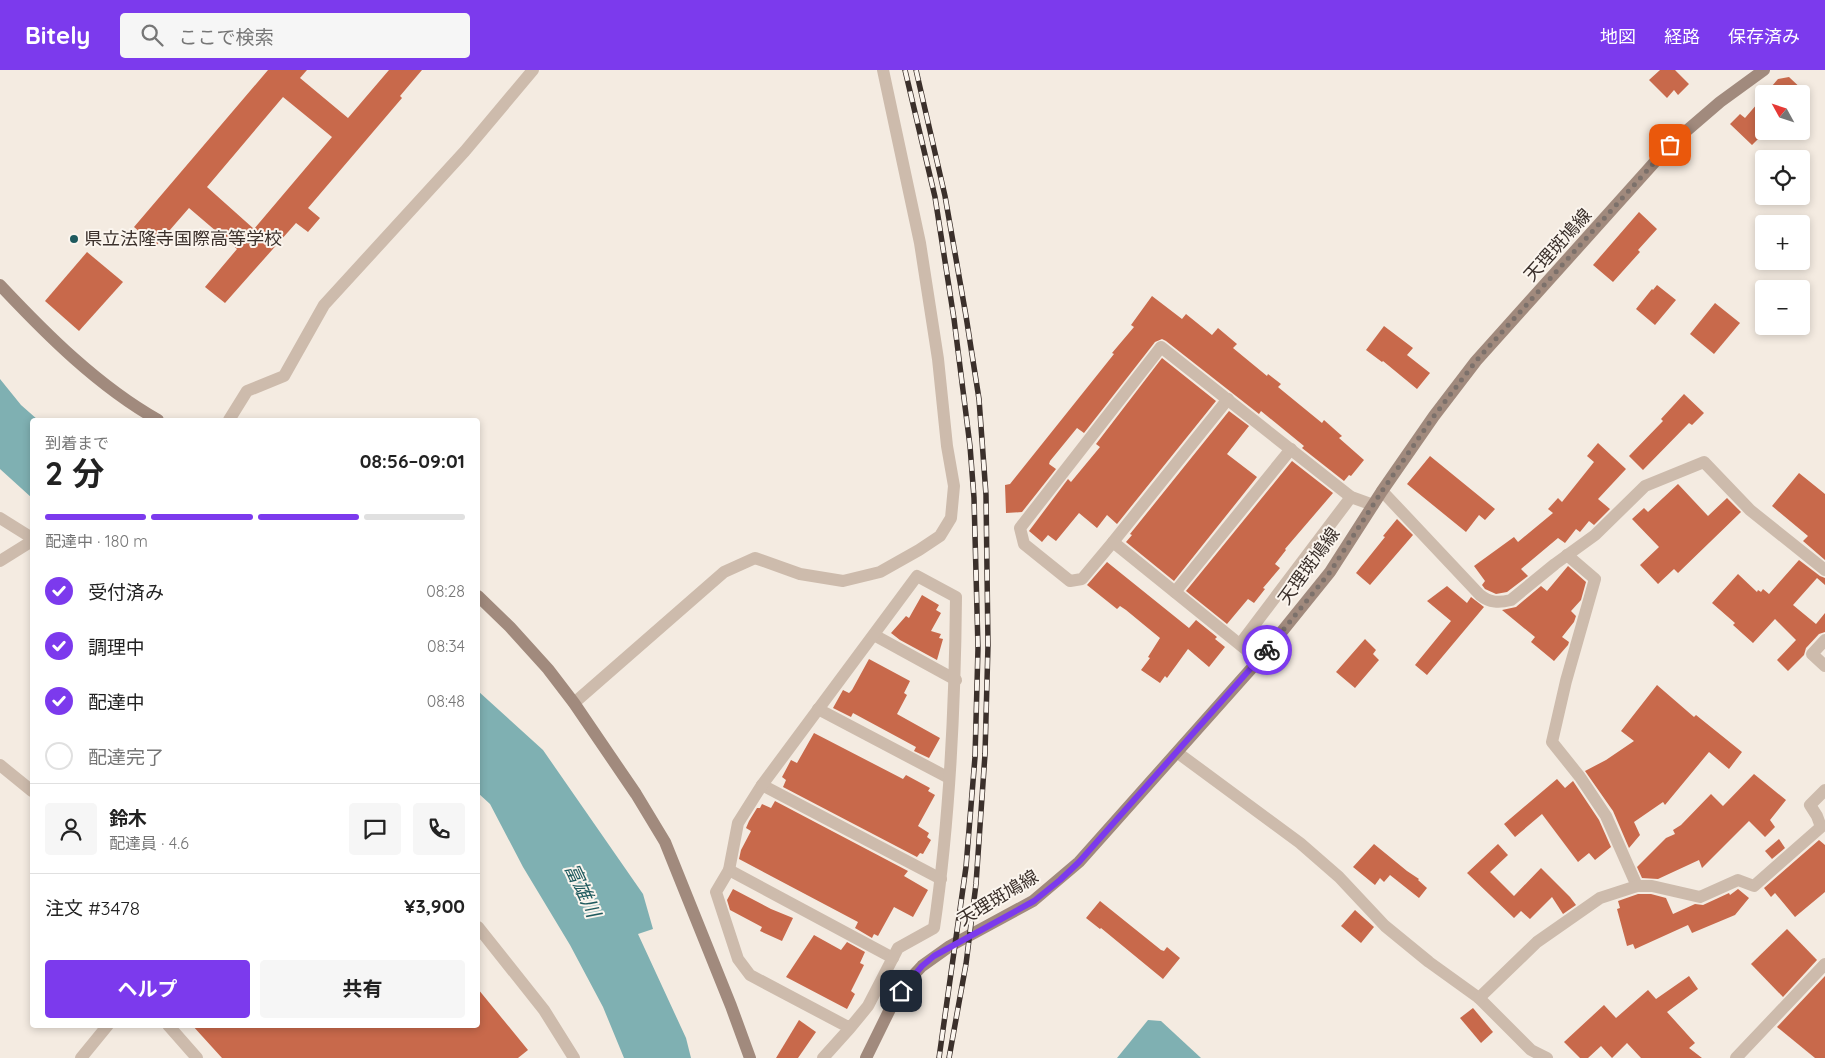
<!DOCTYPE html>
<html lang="ja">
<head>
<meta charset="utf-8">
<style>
  body { margin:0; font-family:Quicksand,"Noto Sans JP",sans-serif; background:#f6f6f6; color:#222; height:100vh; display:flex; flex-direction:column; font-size:19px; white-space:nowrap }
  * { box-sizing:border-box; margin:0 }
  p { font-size:16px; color:#767676 }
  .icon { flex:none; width:28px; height:28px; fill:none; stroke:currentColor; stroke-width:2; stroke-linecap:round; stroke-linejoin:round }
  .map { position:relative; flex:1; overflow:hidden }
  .drawer { position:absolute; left:30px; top:348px; width:450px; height:610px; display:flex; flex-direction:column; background:#fff; border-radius:5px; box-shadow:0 2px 8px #0003 }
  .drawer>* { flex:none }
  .needle { width:32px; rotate:310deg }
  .controls { position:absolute; left:1755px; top:15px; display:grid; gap:10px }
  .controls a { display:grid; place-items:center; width:55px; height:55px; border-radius:5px; background:#fff; box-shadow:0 2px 8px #0003; font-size:25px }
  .pin { position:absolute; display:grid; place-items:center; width:42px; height:42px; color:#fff; margin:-21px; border-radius:10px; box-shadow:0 2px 8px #0006 }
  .courier { position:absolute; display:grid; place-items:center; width:50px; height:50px; margin:-25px; border:4px solid #7c3aed; border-radius:50%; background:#fff; color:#222; box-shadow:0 1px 6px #0007 }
  .summary em { font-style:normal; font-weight:700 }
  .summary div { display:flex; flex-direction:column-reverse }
  .summary { display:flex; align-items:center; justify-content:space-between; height:85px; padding:0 15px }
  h1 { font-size:32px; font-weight:700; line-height:38px }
  .bar { display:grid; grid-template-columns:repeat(4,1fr); gap:8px 5px; align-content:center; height:60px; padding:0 15px }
  .bar i { height:6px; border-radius:4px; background:#e0e0e0 }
  .bar .active { background:#7c3aed }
  .bar p { grid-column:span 4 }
  .line { display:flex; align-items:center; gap:12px; padding:0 15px; border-top:1px solid #e0e0e0 }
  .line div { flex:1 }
  .round { display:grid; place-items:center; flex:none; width:52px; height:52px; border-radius:5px; background:#f6f6f6 }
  ol { padding:0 15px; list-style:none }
  li { display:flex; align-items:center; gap:15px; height:55px }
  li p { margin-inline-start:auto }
  li .icon { padding:5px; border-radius:50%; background:#7c3aed; color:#fff; stroke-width:4 }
  li:last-child { color:#767676 }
  li i { width:28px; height:28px; border:2px solid #e0e0e0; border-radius:50% }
  .button { display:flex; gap:10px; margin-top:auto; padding:10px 15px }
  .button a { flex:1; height:58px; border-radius:5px; background:#7c3aed; color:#fff; font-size:20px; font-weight:700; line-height:58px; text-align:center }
  .button a+a { background:#f6f6f6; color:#222 }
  header { display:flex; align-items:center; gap:30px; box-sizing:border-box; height:70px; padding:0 25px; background:#7c3aed; color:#fff }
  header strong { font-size:24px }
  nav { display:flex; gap:28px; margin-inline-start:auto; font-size:18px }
  .search { width:350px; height:45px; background:#f6f6f6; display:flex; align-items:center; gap:12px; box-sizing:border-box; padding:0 18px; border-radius:5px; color:#767676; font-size:19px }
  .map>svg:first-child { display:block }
</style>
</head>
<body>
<header>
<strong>Bitely</strong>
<div class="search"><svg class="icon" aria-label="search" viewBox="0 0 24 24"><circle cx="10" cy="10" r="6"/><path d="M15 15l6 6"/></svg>ここで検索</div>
<nav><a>地図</a><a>経路</a><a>保存済み</a></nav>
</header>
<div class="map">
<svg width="1825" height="988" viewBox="0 0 1825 988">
  <rect width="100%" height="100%" fill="#f4ebe1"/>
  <!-- water -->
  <g fill="#7fb0b2">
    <polygon points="0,309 21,335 38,350 32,350 32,428 0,399"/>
    <polygon points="478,621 543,680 643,824 653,859 638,864 686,968 691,988 624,988 603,937 570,875 523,797 490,734 478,723"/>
    <polygon points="1148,950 1161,951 1201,988 1117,988"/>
  </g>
  <!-- building -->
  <g fill="#c8694b" fill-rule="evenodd">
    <path d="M268,0H307L300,8L348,48L389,0H422L400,26L402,28L308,138L320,148L308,162L296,153L225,233L205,217L237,179L189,138L156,176L134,157ZM283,27L332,67L254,159L207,117Z"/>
    <polygon points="1660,0 1675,0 1689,14 1678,25 1674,20 1667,28 1649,10"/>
    <polygon points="1789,7 1807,24 1765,24 1778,9"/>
    <polygon points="1764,26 1764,63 1752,75 1730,54 1740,44 1745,48"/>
    <polygon points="1639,142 1657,159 1638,180 1640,182 1613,212 1593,195"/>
    <polygon points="87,182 123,212 79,261 45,231"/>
    <polygon points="1657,215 1676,230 1655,255 1636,239 1652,219 1653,220"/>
    <polygon points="1152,226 1182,249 1186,244 1212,265 1218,258 1237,274 1233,278 1267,306 1268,304 1281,314 1278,317 1322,353 1324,350 1342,366 1339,368 1364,390 1351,406 1349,405 1344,411 1302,378 1304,376 1261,341 1259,344 1166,271 1162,269 1155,272 1084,363 1077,358 1050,391 1049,394 1056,399 1022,442 1006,443 1005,415 1010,414 1114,284 1112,283 1134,257 1131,255"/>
    <polygon points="1715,233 1740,253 1714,284 1690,264"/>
    <polygon points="1384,256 1413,278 1407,285 1430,303 1417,319 1383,291 1382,292 1366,280"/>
    <polygon points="1162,288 1216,331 1117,454 1107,445 1097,458 1079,443 1056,471 1048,465 1042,472 1029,461 1068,409 1071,412 1100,377 1096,374"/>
    <polygon points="1684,324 1704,343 1692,355 1689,353 1643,400 1629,386 1663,351 1661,349"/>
    <polygon points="1229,341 1249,356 1227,384 1257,407 1174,511 1126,472 1132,465 1130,464"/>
    <polygon points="1598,373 1626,399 1598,429 1610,439 1594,455 1589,451 1580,462 1576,459 1565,473 1558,468 1521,499 1528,506 1507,522 1496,524 1485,519 1482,515 1485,511 1474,496 1514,467 1518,472 1553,443 1548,439 1558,428 1562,432 1594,392 1587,386"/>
    <polygon points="1430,386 1495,439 1485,450 1479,445 1466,462 1407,414"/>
    <polygon points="1292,391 1333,423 1285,479 1286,480 1275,494 1280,498 1263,518 1265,519 1254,533 1248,529 1227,554 1186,521"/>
    <polygon points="1799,403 1825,424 1825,490 1803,471 1808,466 1772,436"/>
    <polygon points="1678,414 1708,446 1727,428 1741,442 1678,503 1674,499 1658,514 1640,495 1659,477 1632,449 1644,438 1648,442"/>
    <polygon points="1397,449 1413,465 1370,515 1356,503 1385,467 1383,466"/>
    <polygon points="1799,490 1820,506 1825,508 1825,515 1817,508 1793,535 1816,554 1825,543 1825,562 1819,564 1806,578 1804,585 1788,601 1777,590 1796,570 1775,549 1753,573 1733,555 1735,553 1712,533 1738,504 1757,522 1758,520 1761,522 1763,519 1769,524"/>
    <polygon points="1107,492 1189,558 1196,550 1217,567 1215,569 1225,577 1209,597 1188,579 1167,608 1165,606 1160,613 1141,600 1150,588 1148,587 1160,568 1126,540 1120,536 1117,539 1087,515"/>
    <polygon points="1568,496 1586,512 1581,530 1571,541 1576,546 1574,552 1562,567 1569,572 1568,575 1554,591 1531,572 1535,567 1502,540 1516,537 1541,516 1547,521"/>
    <polygon points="1447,516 1467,533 1471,527 1484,537 1427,605 1415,595 1451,551 1427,531"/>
    <polygon points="922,525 939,535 936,540 941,543 931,561 941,564 939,568 943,569 937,590 900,570 891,563 906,546 909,548"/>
    <polygon points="1365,569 1376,580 1373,584 1379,590 1355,618 1336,602"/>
    <polygon points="869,589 910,611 904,623 907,625 897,644 940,668 929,688 914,681 916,677 853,643 851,647 833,638 843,620 849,623 852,620"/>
    <polygon points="1657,615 1694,647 1696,645 1742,682 1729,699 1709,682 1665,735 1663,732 1634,752 1640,765 1629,778 1613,741 1585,701 1606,690 1634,671 1621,661"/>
    <polygon points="814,663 903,709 906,705 930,718 928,721 935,725 918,756 929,763 927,767 931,770 923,784 920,783 917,787 783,717 786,710 782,707 791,690 797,693"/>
    <polygon points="1754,704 1786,730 1770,750 1775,757 1765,767 1749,751 1702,798 1699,790 1658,809 1642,808 1637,797 1666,768 1675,764 1673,760 1681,755 1711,724 1723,736"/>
    <polygon points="1557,709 1565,718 1573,711 1599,750 1611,777 1595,790 1589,783 1578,792 1542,744 1515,767 1504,754"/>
    <polygon points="775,731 908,801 904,806 928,820 913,847 894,837 878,866 874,864 872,868 855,858 858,852 739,789 741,780 751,761 746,758 749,751 757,738 760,738 762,734 771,738"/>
    <polygon points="1779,769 1785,778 1772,789 1765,781"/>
    <polygon points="1819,770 1825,775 1825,822 1795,847 1775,823 1771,827 1764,818"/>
    <polygon points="1374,774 1407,801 1419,809 1418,810 1427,818 1419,828 1390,805 1384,812 1380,808 1375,815 1353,797"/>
    <polygon points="1498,774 1508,785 1490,802 1514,826 1541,798 1570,827 1576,835 1563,844 1552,827 1530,849 1521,841 1514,848 1467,803"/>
    <polygon points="733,819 771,839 793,848 782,871 760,861 762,857 730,840 727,830"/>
    <polygon points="1738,819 1749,828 1735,845 1692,863 1688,855 1635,879 1633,874 1627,876 1617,839 1620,838 1618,831 1638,824 1651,824 1666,828 1673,844 1695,834 1703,835 1729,823 1730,825"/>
    <polygon points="1100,831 1161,880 1164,881 1167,877 1180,888 1163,909 1101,858 1100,859 1086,848"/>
    <polygon points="1355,840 1374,857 1361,873 1341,856"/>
    <polygon points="1787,859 1817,890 1783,927 1751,894"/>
    <polygon points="814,865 841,880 847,872 865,882 860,893 864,895 851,921 855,924 847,939 786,907"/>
    <polygon points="1689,906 1698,919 1667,942 1695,973 1689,978 1702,988 1641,988 1627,973 1612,988 1601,976 1588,988 1580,988 1564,972 1604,935 1616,948 1648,920 1656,929"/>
    <polygon points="1825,906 1825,988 1815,988 1777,957"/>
    <polygon points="478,919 528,980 518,988 222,988 192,955 478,955"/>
    <polygon points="1473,938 1493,962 1481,973 1460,948"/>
    <polygon points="799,950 816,962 798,988 776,988"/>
  </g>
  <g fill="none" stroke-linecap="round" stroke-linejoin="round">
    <!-- street -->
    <g stroke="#cdbbac" stroke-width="12">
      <polyline points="229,350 247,321 284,306 324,235 465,81 533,0"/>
      <path d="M1382,421L1480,525C1490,533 1499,533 1511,530L1555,494L1595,465L1645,416L1704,392L1750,440L1825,500"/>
      <polyline points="0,448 32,468"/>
      <polyline points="1113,472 1228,329"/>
      <polyline points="1567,485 1595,509 1566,611 1552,672 1580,707 1606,746 1637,816"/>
      <polyline points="0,491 32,471"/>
      <polyline points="1175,522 1291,379"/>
      <polyline points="874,565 956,610"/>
      <polyline points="1825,570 1812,584 1825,596"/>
      <polyline points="1240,574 1351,427"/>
      <polyline points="1259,590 1113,472 1082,509 1070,511 1024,474 1020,458 1161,277 1351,427 1373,435"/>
      <polyline points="574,633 724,502 755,488 800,504 843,511 880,502 919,480 940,466 951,448 954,416 947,376 938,289 920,173 883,0"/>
      <polyline points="818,639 949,708"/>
      <polyline points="1178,683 1300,773 1339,807 1385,856 1429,892 1479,928 1531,980 1547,988"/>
      <polyline points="0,695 32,721"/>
      <polyline points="762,715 941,809"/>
      <polyline points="729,800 893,888"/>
      <polyline points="478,857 544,940 574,988"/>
      <polyline points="1479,928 1537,872 1600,828 1637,816 1652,816 1700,827 1738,810 1754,816 1821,757 1817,746 1810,735 1825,720"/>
      <polyline points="168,955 197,988"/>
      <polyline points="81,988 108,955"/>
      <path d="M823,988L850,958L750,905L738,889L716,822L729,800L738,753L762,715L917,506L956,527C955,637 950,749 934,858L898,878L868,936L850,958"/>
      <polyline points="1736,988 1825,894"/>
    </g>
    <!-- secondary -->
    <g stroke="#a18a7d" stroke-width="12">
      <path d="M0,215C47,265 98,316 158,350"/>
      <polyline points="478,526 510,557 548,599 574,633 636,724 665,772 731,936 750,988"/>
      <polyline points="866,988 894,931 908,911 922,896 950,876 1033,831 1079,792 1259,590 1330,502 1382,421 1434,346 1476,291 1670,75 1720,32 1764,0"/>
    </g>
    <!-- rail casing -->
    <g stroke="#3b302b" stroke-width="5.5">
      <g id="rail">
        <polyline points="905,0 935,127 954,249 970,376 974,428 978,578 975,687 966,797 939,988"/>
        <polyline points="916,0 945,126 966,246 979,329 986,425 988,575 985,684 976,814 966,894 949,988"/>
      </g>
    </g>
    <!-- rail -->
    <use href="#rail" stroke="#fbf5ee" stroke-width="4" stroke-dasharray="11" stroke-linecap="butt"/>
  </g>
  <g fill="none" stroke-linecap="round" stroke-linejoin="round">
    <!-- done -->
    <polyline stroke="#7c716b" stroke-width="5" stroke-dasharray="0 9" points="1267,580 1330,502 1382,421 1434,346 1476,291 1670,75"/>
    <!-- route -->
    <polyline stroke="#7c3aed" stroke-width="6" points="901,921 922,896 934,886 1034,831 1060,810 1079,792 1267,580"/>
  </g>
  <!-- markers -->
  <circle fill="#1f5a5e" stroke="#fbf5ee" stroke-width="2" cx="74" cy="169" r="5"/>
  <g text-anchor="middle" stroke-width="4" stroke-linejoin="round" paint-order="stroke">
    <!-- poi labels -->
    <g font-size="18" fill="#3b302b" stroke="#fbf5ee" text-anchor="start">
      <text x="84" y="175">県立法隆寺国際高等学校</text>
    </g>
    <!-- street labels -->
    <g font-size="18" fill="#3b302b" stroke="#fbf5ee">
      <text transform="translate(1558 175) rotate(-48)" y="6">天理斑鳩線</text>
      <text transform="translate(1309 496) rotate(-54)" y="6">天理斑鳩線</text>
      <text transform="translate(998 828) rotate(-31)" y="6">天理斑鳩線</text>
    </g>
    <!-- water labels -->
    <g font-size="19" font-style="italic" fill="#1f5a5e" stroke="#fbf5ee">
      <text transform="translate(583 820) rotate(65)" y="7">富雄川</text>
    </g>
  </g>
</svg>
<div class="controls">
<a><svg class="needle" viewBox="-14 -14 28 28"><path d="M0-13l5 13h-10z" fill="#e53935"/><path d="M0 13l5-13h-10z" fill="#767676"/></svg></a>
<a><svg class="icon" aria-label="locate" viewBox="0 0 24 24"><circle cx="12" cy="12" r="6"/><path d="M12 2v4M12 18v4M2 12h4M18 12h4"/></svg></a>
<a>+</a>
<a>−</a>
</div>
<div class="pin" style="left:1670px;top:75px;background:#ea580c"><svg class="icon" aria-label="bag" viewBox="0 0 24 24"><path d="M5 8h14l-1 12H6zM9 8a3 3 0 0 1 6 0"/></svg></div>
<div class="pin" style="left:901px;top:921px;background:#1f2937"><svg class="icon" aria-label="home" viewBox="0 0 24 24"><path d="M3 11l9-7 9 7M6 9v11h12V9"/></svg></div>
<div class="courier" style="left:1267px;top:580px"><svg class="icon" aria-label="bike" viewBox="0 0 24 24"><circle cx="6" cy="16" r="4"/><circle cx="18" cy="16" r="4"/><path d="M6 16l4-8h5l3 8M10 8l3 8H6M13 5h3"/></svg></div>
<section class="drawer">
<div class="summary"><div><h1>2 分</h1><p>到着まで</p></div><em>08:56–09:01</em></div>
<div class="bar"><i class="active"></i><i class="active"></i><i class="active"></i><i></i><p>配達中 · 180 m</p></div>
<ol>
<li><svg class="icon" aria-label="check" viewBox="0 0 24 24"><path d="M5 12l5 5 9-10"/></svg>受付済み<p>08:28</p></li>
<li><svg class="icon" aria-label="check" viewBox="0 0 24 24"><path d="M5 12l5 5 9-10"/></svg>調理中<p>08:34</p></li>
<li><svg class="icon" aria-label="check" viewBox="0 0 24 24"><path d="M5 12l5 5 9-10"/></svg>配達中<p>08:48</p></li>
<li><i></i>配達完了</li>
</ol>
<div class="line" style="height:90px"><a class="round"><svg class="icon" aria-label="person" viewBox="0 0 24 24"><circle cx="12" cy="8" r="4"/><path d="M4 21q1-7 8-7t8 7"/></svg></a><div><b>鈴木</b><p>配達員 · 4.6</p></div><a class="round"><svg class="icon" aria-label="chat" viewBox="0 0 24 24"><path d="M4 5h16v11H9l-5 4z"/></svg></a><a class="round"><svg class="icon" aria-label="phone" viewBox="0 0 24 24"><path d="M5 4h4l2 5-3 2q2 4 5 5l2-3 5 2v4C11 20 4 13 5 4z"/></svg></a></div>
<div class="line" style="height:65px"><div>注文 #3478</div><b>¥3,900</b></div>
<div class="button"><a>ヘルプ</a><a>共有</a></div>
</section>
</div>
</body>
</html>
